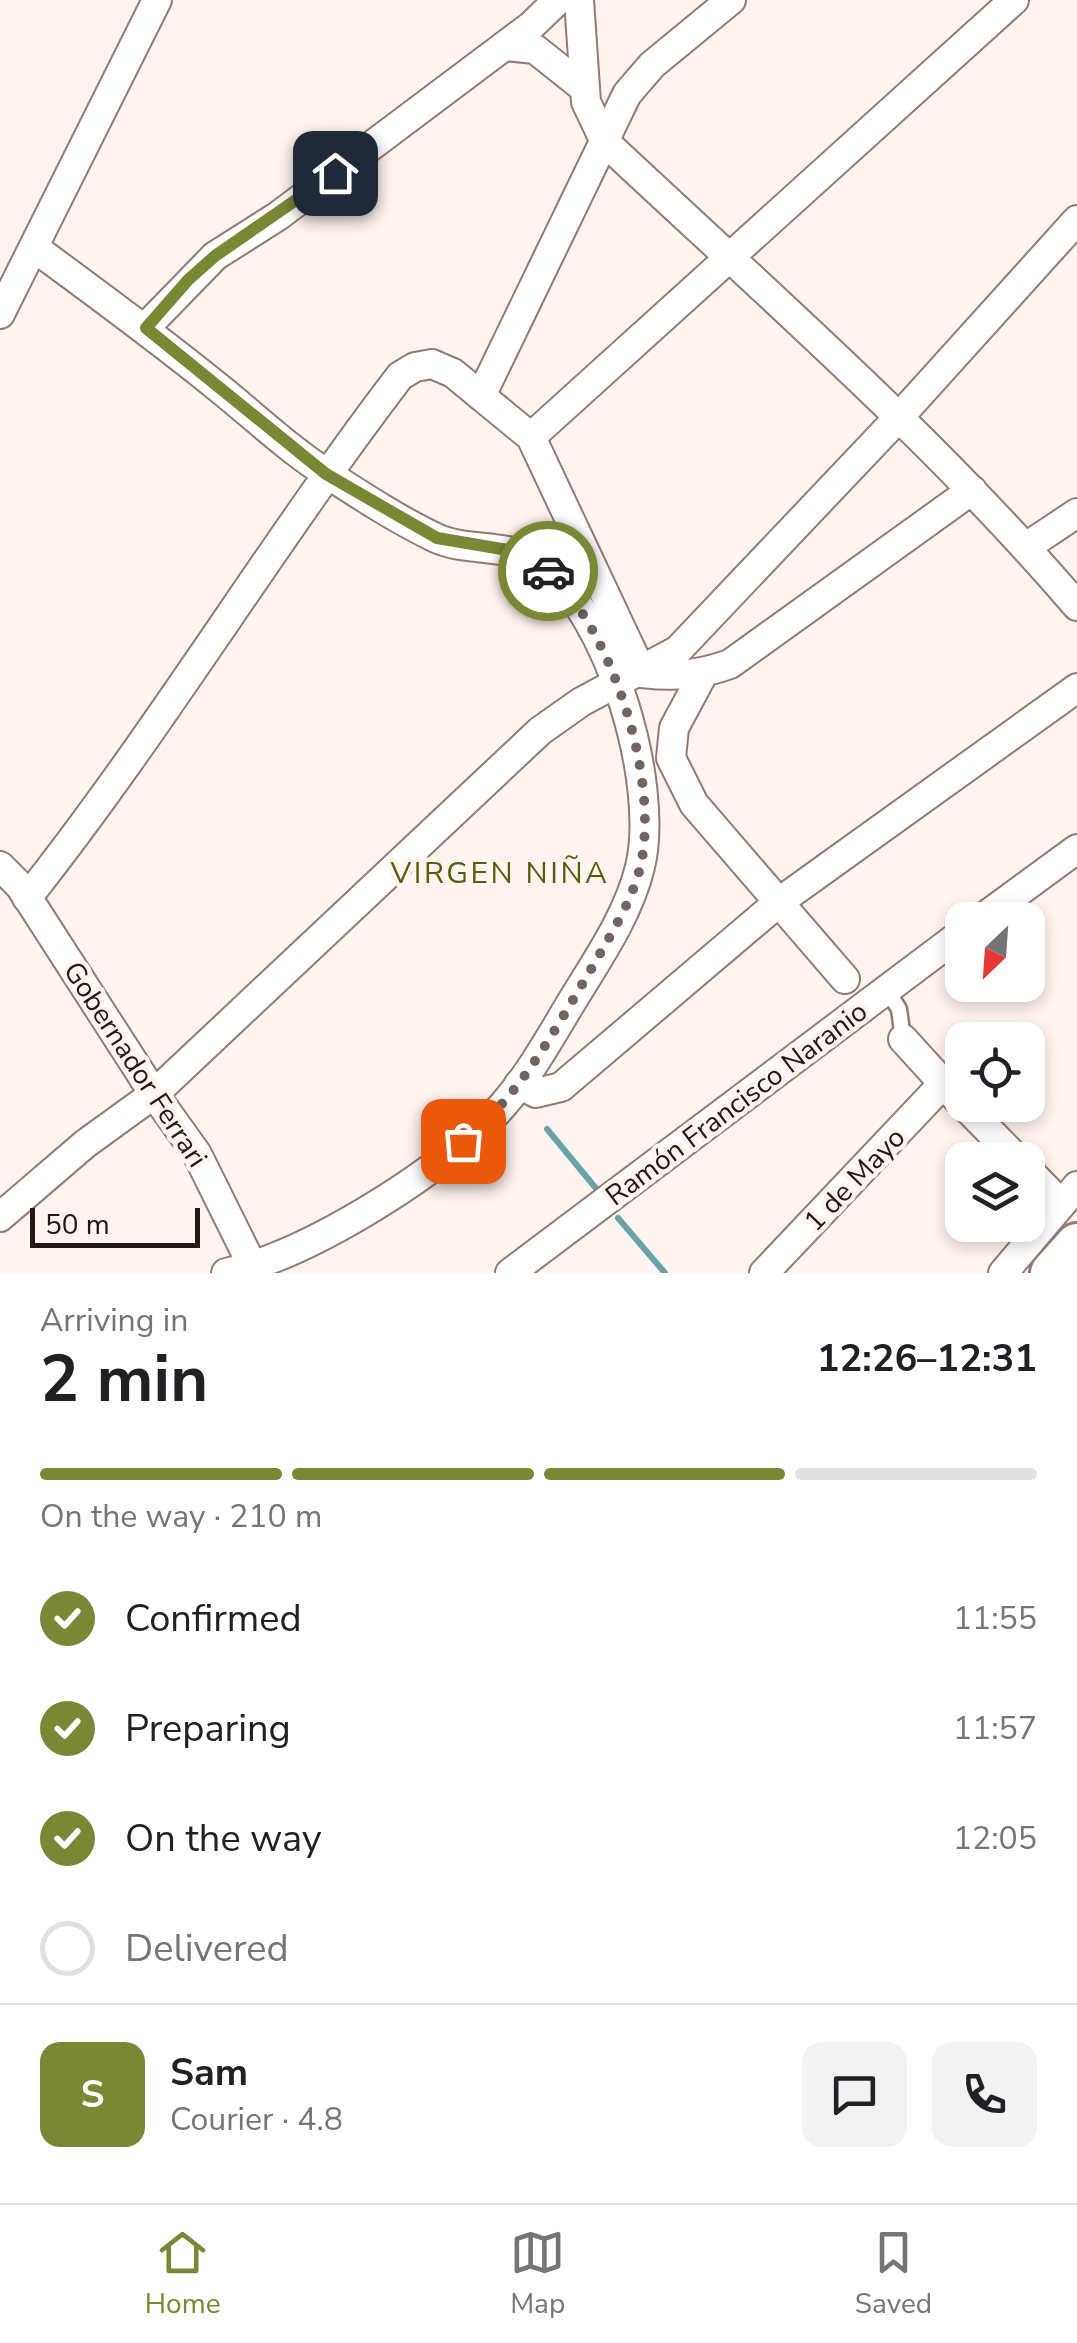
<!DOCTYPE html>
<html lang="en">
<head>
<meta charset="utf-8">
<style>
  body { margin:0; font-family:"Nunito Sans",sans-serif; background:#f2f2f2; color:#202124; height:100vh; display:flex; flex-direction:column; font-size:38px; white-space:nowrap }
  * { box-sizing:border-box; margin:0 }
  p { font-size:32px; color:#757577 }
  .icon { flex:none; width:55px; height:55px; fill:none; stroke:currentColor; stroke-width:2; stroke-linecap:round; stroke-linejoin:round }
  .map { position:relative; height:1273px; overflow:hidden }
  .details { display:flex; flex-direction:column; background:#fff; flex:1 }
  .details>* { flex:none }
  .needle { width:65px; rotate:205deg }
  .buttons { position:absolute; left:945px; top:902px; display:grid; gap:20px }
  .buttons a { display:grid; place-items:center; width:100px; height:100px; border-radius:20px; background:#fff; box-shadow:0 5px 15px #0003; font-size:50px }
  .scale { position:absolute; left:30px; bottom:25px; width:170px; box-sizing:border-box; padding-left:10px; border:5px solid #211815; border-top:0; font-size:28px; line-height:35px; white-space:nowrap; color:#211815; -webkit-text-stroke:8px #fff4f0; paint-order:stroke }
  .pin { position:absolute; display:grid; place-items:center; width:85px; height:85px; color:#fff; margin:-42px; border-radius:20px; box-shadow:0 5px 15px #0006 }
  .courier { position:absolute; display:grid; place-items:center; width:100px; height:100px; margin:-50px; border:8px solid #7a8735; border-radius:50%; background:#fff; color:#222; box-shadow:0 2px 12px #0007 }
  .summary em { font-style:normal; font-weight:700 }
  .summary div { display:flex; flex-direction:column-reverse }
  .summary { display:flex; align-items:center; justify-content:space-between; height:170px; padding:0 40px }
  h1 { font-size:65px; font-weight:700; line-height:75px }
  .bar { display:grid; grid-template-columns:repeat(4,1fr); gap:15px 10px; align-content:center; height:120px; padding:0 40px }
  .bar i { height:12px; border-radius:8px; background:#e0e0e0 }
  .bar .current { background:#7a8735 }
  .bar p { grid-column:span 4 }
  .line { display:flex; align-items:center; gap:25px; padding:0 40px; border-top:2px solid #e0e0e0 }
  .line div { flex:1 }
  .round { display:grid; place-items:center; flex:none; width:105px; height:105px; border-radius:20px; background:#f2f2f2 }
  ol { padding:0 40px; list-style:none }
  li { display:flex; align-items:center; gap:30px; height:110px }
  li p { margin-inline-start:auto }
  li .icon { padding:10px; border-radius:50%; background:#7a8735; color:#fff; stroke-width:4 }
  li:last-child { color:#757577 }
  li i { width:55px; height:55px; border:5px solid #e0e0e0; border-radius:50% }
  .tabs { display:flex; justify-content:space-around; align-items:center; height:140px; border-top:2px solid #e0e0e0; background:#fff; font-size:28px; color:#757577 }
  .tabs a { display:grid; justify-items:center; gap:5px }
  .tabs .current { color:#7a8735 }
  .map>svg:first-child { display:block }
</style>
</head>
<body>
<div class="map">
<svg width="1077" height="1273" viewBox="0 0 1077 1273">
  <rect width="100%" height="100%" fill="#fff4f0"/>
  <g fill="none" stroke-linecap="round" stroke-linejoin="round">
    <!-- stream -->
    <g stroke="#67a3a7" stroke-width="6">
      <polyline points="547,1129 599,1192"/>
      <polyline points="618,1218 665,1273"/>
    </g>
    <!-- lane casing -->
    <g stroke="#927b72" stroke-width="19">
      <g id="lane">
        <polyline points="539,564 577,534"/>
        <polyline points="886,989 899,1009 903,1039"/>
      </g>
    </g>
    <!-- street casing -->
    <g stroke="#927b72" stroke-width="32">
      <g id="street">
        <path d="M579,0L586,102L605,142C766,293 933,438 1077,606"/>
        <polyline points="505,46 535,49 584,88"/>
        <path d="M36,249C96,293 156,337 214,384C252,414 289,450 329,475C363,497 400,521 436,538C469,553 509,542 540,564C610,613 660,785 640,867C627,921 589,971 562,1018C540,1055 517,1094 485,1124C424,1181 307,1255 226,1273"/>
        <polyline points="0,314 157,0"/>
        <polyline points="145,328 215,256 278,216 531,26 558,0"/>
        <polyline points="481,396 627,94 652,65 731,0"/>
        <polyline points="531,437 1014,0"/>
        <polyline points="1026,547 1077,513"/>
        <path d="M642,673C675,677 700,675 730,664L972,490"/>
        <polyline points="703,674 674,728 671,758 694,804 845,979"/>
        <polyline points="0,866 20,886 154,1094 197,1154 256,1273"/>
        <path d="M27,898C160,730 270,546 400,376L415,367L432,364L453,373L531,437L642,673"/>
        <polyline points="980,920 1077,849"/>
        <polyline points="903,1039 962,1104"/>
        <polyline points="519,1084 536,1093 561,1087 779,902 1077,688"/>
        <polyline points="964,1105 1018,1160"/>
        <polyline points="1028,1170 1061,1204"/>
        <polyline points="0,1217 85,1144 154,1094 540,731 581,702 678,650 900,416 1077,220"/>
        <polyline points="510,1273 962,933"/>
        <polyline points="764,1273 943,1084"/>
        <polyline points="1003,1273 1077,1186"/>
      </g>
    </g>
    <!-- primary casing -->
    <g stroke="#927b72" stroke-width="48">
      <polyline id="primary" points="1052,1273 1077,1245"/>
    </g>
    <!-- lane -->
    <use href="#lane" stroke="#fff" stroke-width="14"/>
    <!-- street -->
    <use href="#street" stroke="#fff" stroke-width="28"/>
    <!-- primary -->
    <use href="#primary" stroke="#fff" stroke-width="42"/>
  </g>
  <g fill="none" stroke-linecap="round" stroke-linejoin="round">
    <!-- done -->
    <path stroke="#6f6562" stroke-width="10" stroke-dasharray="0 18" d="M463,1141C520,1096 553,1033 590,971C608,939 631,904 640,868C661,781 612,630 548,571"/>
    <!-- route -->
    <polyline stroke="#7a8735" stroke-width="12" points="335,173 215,256 188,280 146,328 326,474 437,538 514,551 548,571"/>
  </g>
  <g text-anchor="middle" stroke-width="9" stroke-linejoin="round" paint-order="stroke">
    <!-- street labels -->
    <g font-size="28" fill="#211815" stroke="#fff4f0">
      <text transform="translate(136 1064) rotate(57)" y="10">Gobernador Ferrari</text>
      <text transform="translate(736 1103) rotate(-37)" y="10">Ramón Francisco Naranio</text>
      <text transform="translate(854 1179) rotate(-46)" y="10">1 de Mayo</text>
    </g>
    <!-- neighbourhood labels -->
    <g font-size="30" letter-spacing="2.5" fill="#535e0c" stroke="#fff4f0">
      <text x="500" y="883">VIRGEN NIÑA</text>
    </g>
  </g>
</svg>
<div class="buttons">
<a><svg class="needle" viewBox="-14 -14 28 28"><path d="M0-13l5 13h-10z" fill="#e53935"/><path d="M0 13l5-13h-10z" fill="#757577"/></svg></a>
<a><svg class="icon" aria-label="locate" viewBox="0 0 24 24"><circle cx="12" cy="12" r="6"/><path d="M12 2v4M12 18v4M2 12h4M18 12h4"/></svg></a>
<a><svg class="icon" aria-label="layers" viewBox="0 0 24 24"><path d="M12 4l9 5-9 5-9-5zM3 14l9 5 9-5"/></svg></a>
</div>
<div class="scale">50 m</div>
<div class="pin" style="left:463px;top:1141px;background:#ea580c"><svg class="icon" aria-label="bag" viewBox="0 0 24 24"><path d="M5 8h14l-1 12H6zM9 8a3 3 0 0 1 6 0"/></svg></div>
<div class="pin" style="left:335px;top:173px;background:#1f2937"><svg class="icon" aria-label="home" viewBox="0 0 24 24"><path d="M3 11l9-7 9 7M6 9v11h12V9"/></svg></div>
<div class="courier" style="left:548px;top:571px"><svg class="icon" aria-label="car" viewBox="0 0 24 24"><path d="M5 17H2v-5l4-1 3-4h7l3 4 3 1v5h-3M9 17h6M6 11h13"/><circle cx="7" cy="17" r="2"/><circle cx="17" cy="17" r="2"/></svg></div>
</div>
<section class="details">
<div class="summary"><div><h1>2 min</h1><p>Arriving in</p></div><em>12:26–12:31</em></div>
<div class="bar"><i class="current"></i><i class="current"></i><i class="current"></i><i></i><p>On the way · 210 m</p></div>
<ol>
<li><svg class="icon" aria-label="check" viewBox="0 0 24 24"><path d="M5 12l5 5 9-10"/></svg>Confirmed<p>11:55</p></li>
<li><svg class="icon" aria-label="check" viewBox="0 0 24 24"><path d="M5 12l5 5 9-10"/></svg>Preparing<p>11:57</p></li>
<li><svg class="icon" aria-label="check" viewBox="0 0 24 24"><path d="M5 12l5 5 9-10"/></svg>On the way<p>12:05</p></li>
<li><i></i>Delivered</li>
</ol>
<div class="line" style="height:180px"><b class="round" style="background:#7a8735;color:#fff">S</b><div><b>Sam</b><p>Courier · 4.8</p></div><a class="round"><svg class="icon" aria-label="chat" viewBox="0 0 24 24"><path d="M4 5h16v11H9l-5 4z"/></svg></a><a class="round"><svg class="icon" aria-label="phone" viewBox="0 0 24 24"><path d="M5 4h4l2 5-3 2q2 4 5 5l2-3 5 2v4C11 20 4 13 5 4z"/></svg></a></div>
</section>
<nav class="tabs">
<a class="current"><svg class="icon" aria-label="home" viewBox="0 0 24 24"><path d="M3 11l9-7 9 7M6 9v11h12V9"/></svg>Home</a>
<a><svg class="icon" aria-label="map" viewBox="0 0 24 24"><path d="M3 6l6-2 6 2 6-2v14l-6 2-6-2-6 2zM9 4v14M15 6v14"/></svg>Map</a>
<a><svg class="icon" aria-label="saved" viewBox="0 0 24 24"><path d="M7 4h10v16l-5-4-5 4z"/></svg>Saved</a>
</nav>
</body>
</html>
